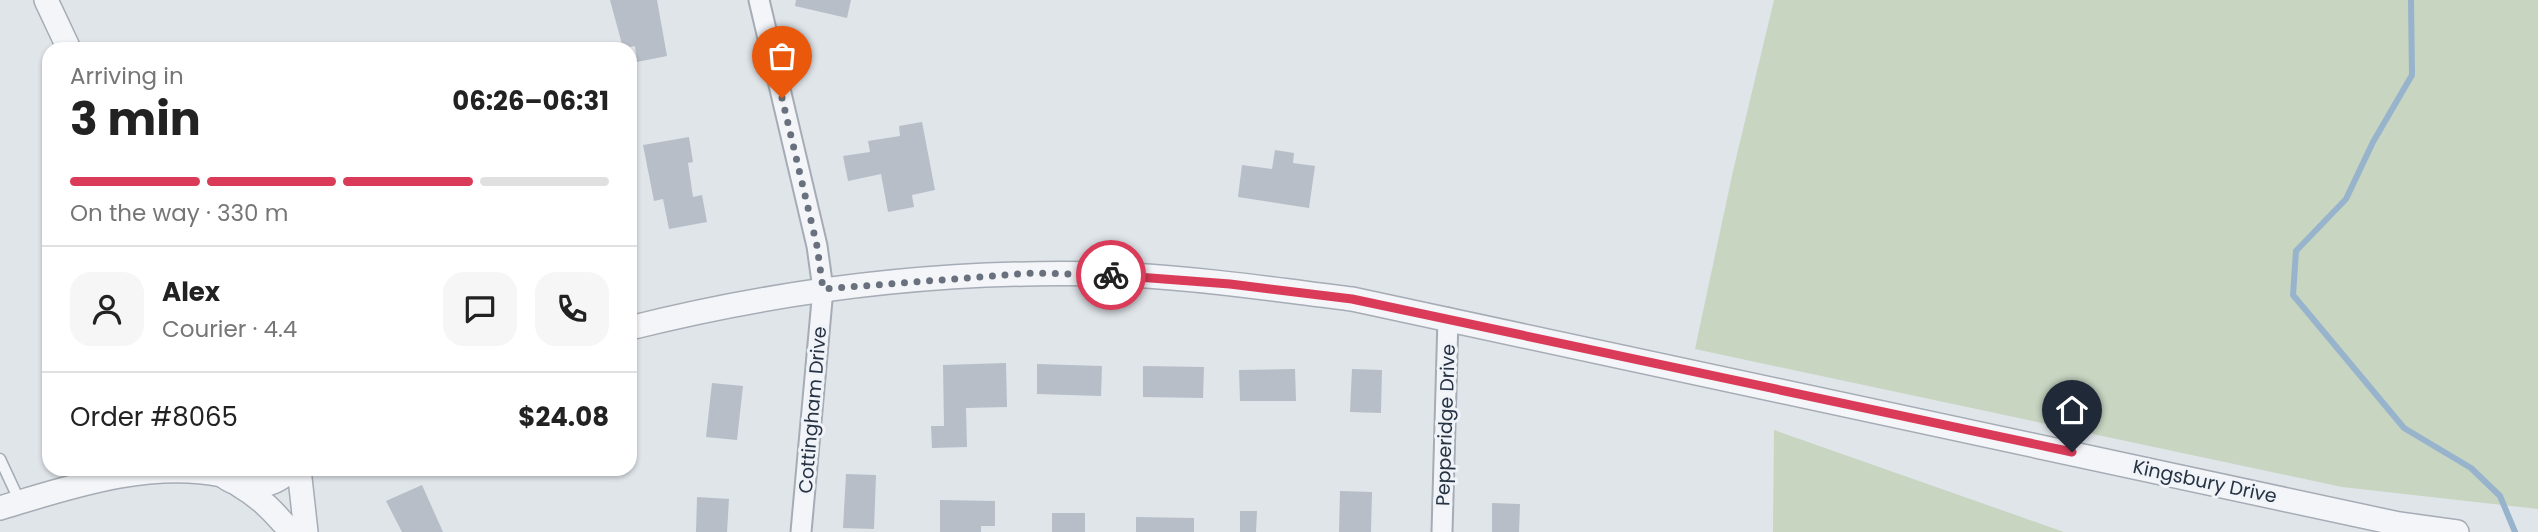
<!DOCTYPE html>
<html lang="en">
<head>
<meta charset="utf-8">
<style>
  body { margin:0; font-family:Poppins,sans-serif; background:#f6f6f6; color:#222; height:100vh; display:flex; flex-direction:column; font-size:26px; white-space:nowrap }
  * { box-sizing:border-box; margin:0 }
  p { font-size:23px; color:#767676 }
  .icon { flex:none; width:38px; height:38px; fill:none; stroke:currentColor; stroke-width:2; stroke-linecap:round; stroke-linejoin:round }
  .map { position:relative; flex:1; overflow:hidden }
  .details { position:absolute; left:42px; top:42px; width:595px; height:434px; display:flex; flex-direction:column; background:#fff; border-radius:21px; box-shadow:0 2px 5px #0004 }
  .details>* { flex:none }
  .pin { position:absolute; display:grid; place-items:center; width:60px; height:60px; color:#fff; margin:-72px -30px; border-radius:50% 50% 50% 0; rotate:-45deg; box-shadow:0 0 7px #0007 }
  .pin .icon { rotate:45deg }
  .courier { position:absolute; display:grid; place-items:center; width:70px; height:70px; margin:-35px; border:5px solid #da3b59; border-radius:50%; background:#fff; color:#222; box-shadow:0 2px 9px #0007 }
  .summary em { font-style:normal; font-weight:700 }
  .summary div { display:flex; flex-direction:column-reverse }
  .summary { display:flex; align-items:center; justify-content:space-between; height:119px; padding:0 28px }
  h1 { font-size:46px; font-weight:700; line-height:52px }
  .bar { display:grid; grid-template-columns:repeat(4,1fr); gap:10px 7px; align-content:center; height:84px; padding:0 28px }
  .bar i { height:9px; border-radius:5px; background:#e0e0e0 }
  .bar .active { background:#da3b59 }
  .bar p { grid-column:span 4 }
  .line { display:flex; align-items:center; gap:18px; padding:0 28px; border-top:2px solid #e0e0e0 }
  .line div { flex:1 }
  .round { display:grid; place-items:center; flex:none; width:74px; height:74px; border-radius:21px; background:#f6f6f6 }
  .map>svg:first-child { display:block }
</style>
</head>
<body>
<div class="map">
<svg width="2538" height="532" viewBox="0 0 2538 532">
  <rect width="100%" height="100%" fill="#e0e5ea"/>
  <!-- green -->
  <g fill="#c7d5c1">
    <polygon points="1774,0 2538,0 2538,509 2342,487 1695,349 1733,171"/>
    <polygon points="1774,430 2064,532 1773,532"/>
  </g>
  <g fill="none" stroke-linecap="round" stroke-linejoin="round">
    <!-- stream -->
    <polyline stroke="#98b4cd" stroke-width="6" points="2411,0 2412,75 2373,142 2346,199 2296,251 2293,295 2404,428 2471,468 2500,496 2515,532"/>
  </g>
  <!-- building -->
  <g fill="#b7bec8">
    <polygon points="610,0 657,0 667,56 637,62 635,46 623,48"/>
    <polygon points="796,0 851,0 847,18 795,6"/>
    <polygon points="922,122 935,190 912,195 914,207 888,212 881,174 848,181 843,156 870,152 868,141 900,136 899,126"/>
    <polygon points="689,137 693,162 688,163 693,197 702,195 707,222 669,229 663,199 654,201 643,145"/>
    <polygon points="1275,150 1294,153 1293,163 1315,166 1309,208 1238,197 1242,165 1272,169"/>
    <polygon points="1006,363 1007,407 966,408 967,447 932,448 931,426 944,426 943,365"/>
    <polygon points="1037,364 1102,366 1101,396 1037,394"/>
    <polygon points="1143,366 1204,367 1203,398 1143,397"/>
    <polygon points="1295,369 1296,401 1240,401 1239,370"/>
    <polygon points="1352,369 1382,370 1381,413 1350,412"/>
    <polygon points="712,383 743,386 737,440 706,437"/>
    <polygon points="846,474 876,475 874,529 843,528"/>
    <polygon points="422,485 443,532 402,532 386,501"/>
    <polygon points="1340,491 1372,492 1371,532 1339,532"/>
    <polygon points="697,497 729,499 727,532 696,532"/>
    <polygon points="940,500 995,501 995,526 981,526 981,532 940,532"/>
    <polygon points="1492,503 1520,504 1519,532 1492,532"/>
    <polygon points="1240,511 1257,511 1256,532 1240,532"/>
    <rect x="1052" y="513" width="33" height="19"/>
    <polygon points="1136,517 1194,518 1194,532 1136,532"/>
  </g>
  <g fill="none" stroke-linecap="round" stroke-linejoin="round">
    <!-- service casing -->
    <g stroke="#a5acb5" stroke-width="13">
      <polyline id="service" points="0,459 20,502"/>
    </g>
    <!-- minor casing -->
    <g stroke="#a5acb5" stroke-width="23">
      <g id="minor">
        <polyline points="759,0 817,246 823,289 801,532"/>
        <polyline points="1442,532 1448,318"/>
      </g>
    </g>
    <!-- tertiary casing -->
    <g stroke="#a5acb5" stroke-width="26">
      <g id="tertiary">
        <polyline points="46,0 69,49"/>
        <path d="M630,328C793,287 962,268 1130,275C1204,279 1279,290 1352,299L2399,524L2457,532"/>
        <path d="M216,469C236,492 271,491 291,469"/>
        <polyline points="299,469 306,532"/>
        <path d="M239,485C261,498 275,513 291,532"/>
        <path d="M0,508C70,487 148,460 222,475"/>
      </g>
    </g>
    <!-- service -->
    <use href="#service" stroke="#f3f5f8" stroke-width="10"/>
    <!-- minor -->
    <use href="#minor" stroke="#f3f5f8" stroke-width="19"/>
    <!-- tertiary -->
    <use href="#tertiary" stroke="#f3f5f8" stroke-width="23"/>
  </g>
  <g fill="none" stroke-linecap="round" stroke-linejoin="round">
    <!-- done -->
    <polyline stroke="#68717d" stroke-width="7" stroke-dasharray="0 12.6" points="782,98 817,246 823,289 1032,273 1111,275"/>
    <!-- route -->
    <polyline stroke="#da3b59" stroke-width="9" points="1111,275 1230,284 1352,299 2072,452"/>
  </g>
  <g text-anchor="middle" stroke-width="6" stroke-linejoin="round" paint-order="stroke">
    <!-- street labels -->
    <g font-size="19" fill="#273343" stroke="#f0f3f8">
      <text transform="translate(812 410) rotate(-85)" y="7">Cottingham Drive</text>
      <text transform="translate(1445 425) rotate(-88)" y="7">Pepperidge Drive</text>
      <text transform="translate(2205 481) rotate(12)" y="7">Kingsbury Drive</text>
    </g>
  </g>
</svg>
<div class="pin" style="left:782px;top:98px;background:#ea580c"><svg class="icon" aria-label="bag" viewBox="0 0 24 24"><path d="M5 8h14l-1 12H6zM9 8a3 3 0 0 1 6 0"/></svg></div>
<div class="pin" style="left:2072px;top:452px;background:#1f2937"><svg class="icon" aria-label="home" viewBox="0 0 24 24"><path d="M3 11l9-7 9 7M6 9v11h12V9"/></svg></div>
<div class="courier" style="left:1111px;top:275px"><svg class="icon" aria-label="bike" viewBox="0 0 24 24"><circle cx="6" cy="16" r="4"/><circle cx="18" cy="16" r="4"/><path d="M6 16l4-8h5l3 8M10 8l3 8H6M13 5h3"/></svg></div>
<section class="details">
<div class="summary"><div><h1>3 min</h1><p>Arriving in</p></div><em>06:26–06:31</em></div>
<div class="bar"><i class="active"></i><i class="active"></i><i class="active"></i><i></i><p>On the way · 330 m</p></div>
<div class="line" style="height:126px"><a class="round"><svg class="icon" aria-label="person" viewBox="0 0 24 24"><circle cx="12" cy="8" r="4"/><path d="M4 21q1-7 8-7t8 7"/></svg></a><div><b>Alex</b><p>Courier · 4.4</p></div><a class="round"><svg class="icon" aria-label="chat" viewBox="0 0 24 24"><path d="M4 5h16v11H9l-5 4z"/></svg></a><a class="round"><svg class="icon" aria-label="phone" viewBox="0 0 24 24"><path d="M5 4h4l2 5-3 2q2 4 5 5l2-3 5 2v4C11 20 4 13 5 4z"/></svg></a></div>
<div class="line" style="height:91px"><div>Order #8065</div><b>$24.08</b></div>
</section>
</div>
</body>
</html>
